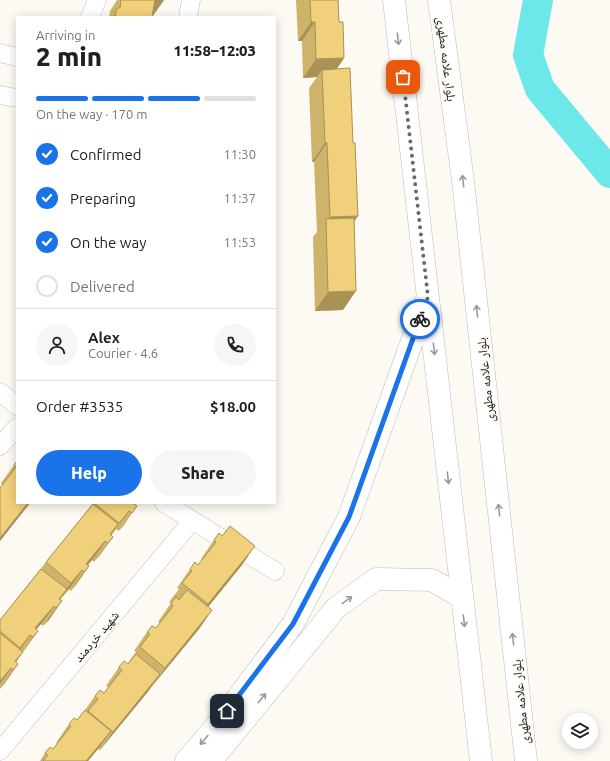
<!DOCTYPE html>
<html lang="en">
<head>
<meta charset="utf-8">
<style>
  body { margin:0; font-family:Ubuntu,"Noto Naskh Arabic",sans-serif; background:#f6f6f6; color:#202124; height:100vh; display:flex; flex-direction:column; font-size:15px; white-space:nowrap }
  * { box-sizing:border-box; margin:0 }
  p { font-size:13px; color:#757577 }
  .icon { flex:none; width:22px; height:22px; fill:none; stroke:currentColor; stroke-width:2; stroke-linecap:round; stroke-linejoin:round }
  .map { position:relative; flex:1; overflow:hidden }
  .sheet { position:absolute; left:16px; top:16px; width:260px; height:488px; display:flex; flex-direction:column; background:#fff; border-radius:0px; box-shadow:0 2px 10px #0003 }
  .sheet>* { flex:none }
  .buttons { position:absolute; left:562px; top:713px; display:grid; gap:8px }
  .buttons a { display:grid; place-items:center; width:36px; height:36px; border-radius:50%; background:#fff; box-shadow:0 2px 10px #0003; font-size:20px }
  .pin { position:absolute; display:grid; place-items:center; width:34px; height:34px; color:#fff; margin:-17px; border-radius:8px; box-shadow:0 2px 6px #0006 }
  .courier { position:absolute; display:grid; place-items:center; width:40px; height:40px; margin:-20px; border:3px solid #1a73e8; border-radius:50%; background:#fff; color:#222; box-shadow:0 1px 5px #0007 }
  .overview em { font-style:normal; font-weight:800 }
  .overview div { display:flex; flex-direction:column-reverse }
  .overview { display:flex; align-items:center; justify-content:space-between; height:68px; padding:0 20px }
  h1 { font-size:26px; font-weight:800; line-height:30px }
  .bar { display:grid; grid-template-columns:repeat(4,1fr); gap:6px 4px; align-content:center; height:48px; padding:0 20px }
  .bar i { height:5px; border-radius:3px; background:#e0e0e0 }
  .bar .current { background:#1a73e8 }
  .bar p { grid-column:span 4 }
  .line { display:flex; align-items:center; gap:10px; padding:0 20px; border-top:1px solid #e0e0e0 }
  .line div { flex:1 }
  .round { display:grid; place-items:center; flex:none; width:42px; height:42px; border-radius:21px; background:#f6f6f6 }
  ol { padding:0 20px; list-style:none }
  li { display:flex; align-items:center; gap:12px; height:44px }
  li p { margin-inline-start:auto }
  li .icon { padding:4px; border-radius:50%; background:#1a73e8; color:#fff; stroke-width:4 }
  li:last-child { color:#757577 }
  li i { width:22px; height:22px; border:2px solid #e0e0e0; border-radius:50% }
  .action { display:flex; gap:8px; margin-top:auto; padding:8px 20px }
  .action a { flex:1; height:46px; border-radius:24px; background:#1a73e8; color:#fff; font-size:16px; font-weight:800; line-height:46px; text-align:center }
  .action a+a { background:#f6f6f6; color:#202124 }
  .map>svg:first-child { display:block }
</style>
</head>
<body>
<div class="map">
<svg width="610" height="761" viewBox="0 0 610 761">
  <rect width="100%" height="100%" fill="#fdfaf3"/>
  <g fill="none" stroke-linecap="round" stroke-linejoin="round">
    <!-- river -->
    <polyline stroke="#6ce8ea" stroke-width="30" points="538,0 528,55 540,89 610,173"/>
    <!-- street casing -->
    <g stroke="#bebbb5" stroke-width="19">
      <g id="street">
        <polyline points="90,17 97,0"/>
        <polyline points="188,17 191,0"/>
        <polyline points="0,53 17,57"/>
        <polyline points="0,95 17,98"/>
        <polyline points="0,392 17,406"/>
        <polyline points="0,446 17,427"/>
        <polyline points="164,503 275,571"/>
        <polyline points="0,751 192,521"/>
      </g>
    </g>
    <!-- secondary casing -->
    <g stroke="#bebbb5" stroke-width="23">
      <g id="secondary">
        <polyline points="394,0 481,761"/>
        <polyline points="439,0 463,181 526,761"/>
        <polyline points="186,761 218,724 293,624 349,517 426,302"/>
        <polyline points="211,761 336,608 376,579 432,580 461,597"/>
      </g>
    </g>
    <!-- street -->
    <use href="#street" stroke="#fff" stroke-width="18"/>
    <!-- secondary -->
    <use href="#secondary" stroke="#fff" stroke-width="22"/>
  </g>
  <!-- wall -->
  <g fill="#ceb36a">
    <polygon points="117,0 164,0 152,17 109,17 110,11"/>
    <polygon points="296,0 338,0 339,22 344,58 337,69 354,222 343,310 315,311 313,237 317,232 314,162 312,162 309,88 317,77 303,78 302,41 298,41"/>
    <polygon points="17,461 17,503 30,503 0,541 2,485 1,483"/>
    <polygon points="93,503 136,503 135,504 137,506 119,531 116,529 111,536 113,537 94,562 92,560 88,565 89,566 71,591 69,589 60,600 62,601 43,626 41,624 36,629 38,631 16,662 18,664 0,689 0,620"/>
    <polygon points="214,540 242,565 208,607 212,610 199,629 100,750 98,749 88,761 40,761 45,753 53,749 58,744 56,743 69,724 77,720 85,710 95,696 104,693 108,687 106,686 119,667 128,664 130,660 136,652 134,651 147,632 156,628 160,623 158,622 171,603 169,602 179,589 177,588 190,569 198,565 202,560 201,559"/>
  </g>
  <!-- shaded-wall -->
  <g fill="#a89256">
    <polygon points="128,0 164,0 152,17 147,17"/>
    <polygon points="311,22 315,22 302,41 298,41"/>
    <polygon points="344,58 331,77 322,70 317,77 303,78 316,59"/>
    <polygon points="325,143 327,143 314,162 312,162"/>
    <polygon points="358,216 345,235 326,223 330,217"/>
    <polygon points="356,291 343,310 315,311 328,292"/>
    <polygon points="28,503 30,503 0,541 0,538"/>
    <polygon points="135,503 136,503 130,511 129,511 116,529 106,542"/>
    <polygon points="137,506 124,525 119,531 132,513"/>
    <polygon points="118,524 92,560 83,571 86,564"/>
    <polygon points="113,537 100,555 94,562 108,543"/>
    <polygon points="255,546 242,565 195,623 208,604"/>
    <polygon points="89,566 76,585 71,591 84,572"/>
    <polygon points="82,570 69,589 58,601 71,583"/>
    <polygon points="62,601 49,620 43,626 56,608"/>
    <polygon points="54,606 41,624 31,636 30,635 17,654 7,666 35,628"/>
    <polygon points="212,610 199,629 152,686 165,668"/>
    <polygon points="38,631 25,649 20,656 33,637"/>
    <polygon points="23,652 11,669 11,668 0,684 0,681"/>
    <polygon points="18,664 5,683 0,689 13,670"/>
    <polygon points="160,674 147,693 100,750 113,732"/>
    <polygon points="111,731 98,749 88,761 86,761"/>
  </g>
  <!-- building -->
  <g fill="#f0d07b" stroke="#a89256">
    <polygon points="121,0 155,0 152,17 119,17 115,16 117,8 120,8"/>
    <polygon points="310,0 338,0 339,22 343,22 344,58 316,59 315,22 311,22"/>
    <polygon points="350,68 353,143 355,143 358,216 330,217 327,143 325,143 322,70"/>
    <polygon points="354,218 356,291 328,292 326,219"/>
    <polygon points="17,461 17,503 28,503 0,538 0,488 16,467 14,465"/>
    <polygon points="94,503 135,503 134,504 137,506 132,513 129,511 119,523"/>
    <polygon points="93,504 118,524 110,534 113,537 108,543 105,541 86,564 89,566 84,572 82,570 71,583 46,562"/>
    <polygon points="230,526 255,546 208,604 182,583 192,571 190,569 195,562 198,565 216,542 214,540 219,533 222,536"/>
    <polygon points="41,569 67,589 59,599 62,601 56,608 54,606 35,628 38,631 33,637 30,635 20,648 0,631 0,620"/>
    <polygon points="187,590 212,610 165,668 140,647 150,634 147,632 152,626 156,628 173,606 171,603 176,597 179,600"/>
    <polygon points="0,633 23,652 15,661 18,664 13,670 11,668 0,681"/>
    <polygon points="136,654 160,674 113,732 88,711 98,699 95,696 100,690 104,693 122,670 119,667 124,661 128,664"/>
    <polygon points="85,710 111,731 86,761 43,761 48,755 45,753 50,747 53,749 71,726 69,724 74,718 77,720"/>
  </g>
  <!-- one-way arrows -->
  <defs><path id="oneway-shaft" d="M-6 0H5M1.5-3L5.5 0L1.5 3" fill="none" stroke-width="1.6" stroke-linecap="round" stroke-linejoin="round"/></defs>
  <g stroke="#9a9998">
    <use href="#oneway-shaft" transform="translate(398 39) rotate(83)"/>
    <use href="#oneway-shaft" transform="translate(463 181) rotate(-97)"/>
    <use href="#oneway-shaft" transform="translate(477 311) rotate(-96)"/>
    <use href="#oneway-shaft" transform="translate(434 349) rotate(84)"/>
    <use href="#oneway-shaft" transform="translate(448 478) rotate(84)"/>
    <use href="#oneway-shaft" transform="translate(499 510) rotate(-96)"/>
    <use href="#oneway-shaft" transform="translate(347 600) rotate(-36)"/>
    <use href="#oneway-shaft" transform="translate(464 621) rotate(83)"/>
    <use href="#oneway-shaft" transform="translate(513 639) rotate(-96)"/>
    <use href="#oneway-shaft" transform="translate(262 698) rotate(-51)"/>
    <use href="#oneway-shaft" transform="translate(204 740) rotate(131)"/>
  </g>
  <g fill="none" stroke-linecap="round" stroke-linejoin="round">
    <!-- done -->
    <polyline stroke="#6c6a66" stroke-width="4" stroke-dasharray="0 7.2" points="403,77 428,297 420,319"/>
    <!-- route -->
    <polyline stroke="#1a73e8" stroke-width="5" points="227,711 293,624 349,517 420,319"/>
  </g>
  <g text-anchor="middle" stroke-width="3" stroke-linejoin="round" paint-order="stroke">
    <!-- street labels -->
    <g font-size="13" fill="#1e1d1a" stroke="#fdfaf3">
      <text transform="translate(447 59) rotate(83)" y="5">بلوار علامه مطهری</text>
      <text transform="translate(485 380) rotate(-96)" y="5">بلوار علامه مطهری</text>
      <text transform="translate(96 636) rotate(-50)" y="5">شهید خردمند</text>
      <text transform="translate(520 702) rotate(-96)" y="5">بلوار علامه مطهری</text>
    </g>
  </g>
</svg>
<div class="buttons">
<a><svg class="icon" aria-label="layers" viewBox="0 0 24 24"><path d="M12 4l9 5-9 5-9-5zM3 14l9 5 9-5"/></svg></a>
</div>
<div class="pin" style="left:403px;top:77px;background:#ea580c"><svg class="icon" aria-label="bag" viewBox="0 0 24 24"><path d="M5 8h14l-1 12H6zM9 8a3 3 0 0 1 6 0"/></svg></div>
<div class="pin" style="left:227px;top:711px;background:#1f2937"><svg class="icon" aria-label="home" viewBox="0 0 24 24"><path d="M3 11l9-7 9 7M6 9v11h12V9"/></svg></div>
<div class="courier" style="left:420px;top:319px"><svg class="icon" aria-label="bike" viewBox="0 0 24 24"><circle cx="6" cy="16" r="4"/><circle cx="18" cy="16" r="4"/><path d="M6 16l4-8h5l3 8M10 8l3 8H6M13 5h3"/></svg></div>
<section class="sheet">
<div class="overview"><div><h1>2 min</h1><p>Arriving in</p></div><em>11:58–12:03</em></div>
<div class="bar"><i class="current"></i><i class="current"></i><i class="current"></i><i></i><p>On the way · 170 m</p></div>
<ol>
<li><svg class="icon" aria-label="check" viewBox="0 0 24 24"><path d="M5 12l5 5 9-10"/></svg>Confirmed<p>11:30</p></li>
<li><svg class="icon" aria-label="check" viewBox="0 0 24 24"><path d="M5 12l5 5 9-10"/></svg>Preparing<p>11:37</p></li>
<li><svg class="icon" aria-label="check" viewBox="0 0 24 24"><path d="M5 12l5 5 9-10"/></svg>On the way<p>11:53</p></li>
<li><i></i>Delivered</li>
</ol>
<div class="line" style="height:72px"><a class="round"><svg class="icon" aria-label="person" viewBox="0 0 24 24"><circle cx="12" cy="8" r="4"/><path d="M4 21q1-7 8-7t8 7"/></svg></a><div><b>Alex</b><p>Courier · 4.6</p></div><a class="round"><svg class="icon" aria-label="phone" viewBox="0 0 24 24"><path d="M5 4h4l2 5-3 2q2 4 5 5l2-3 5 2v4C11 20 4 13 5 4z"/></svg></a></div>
<div class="line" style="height:52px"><div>Order #3535</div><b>$18.00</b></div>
<div class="action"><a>Help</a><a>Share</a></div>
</section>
</div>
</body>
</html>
